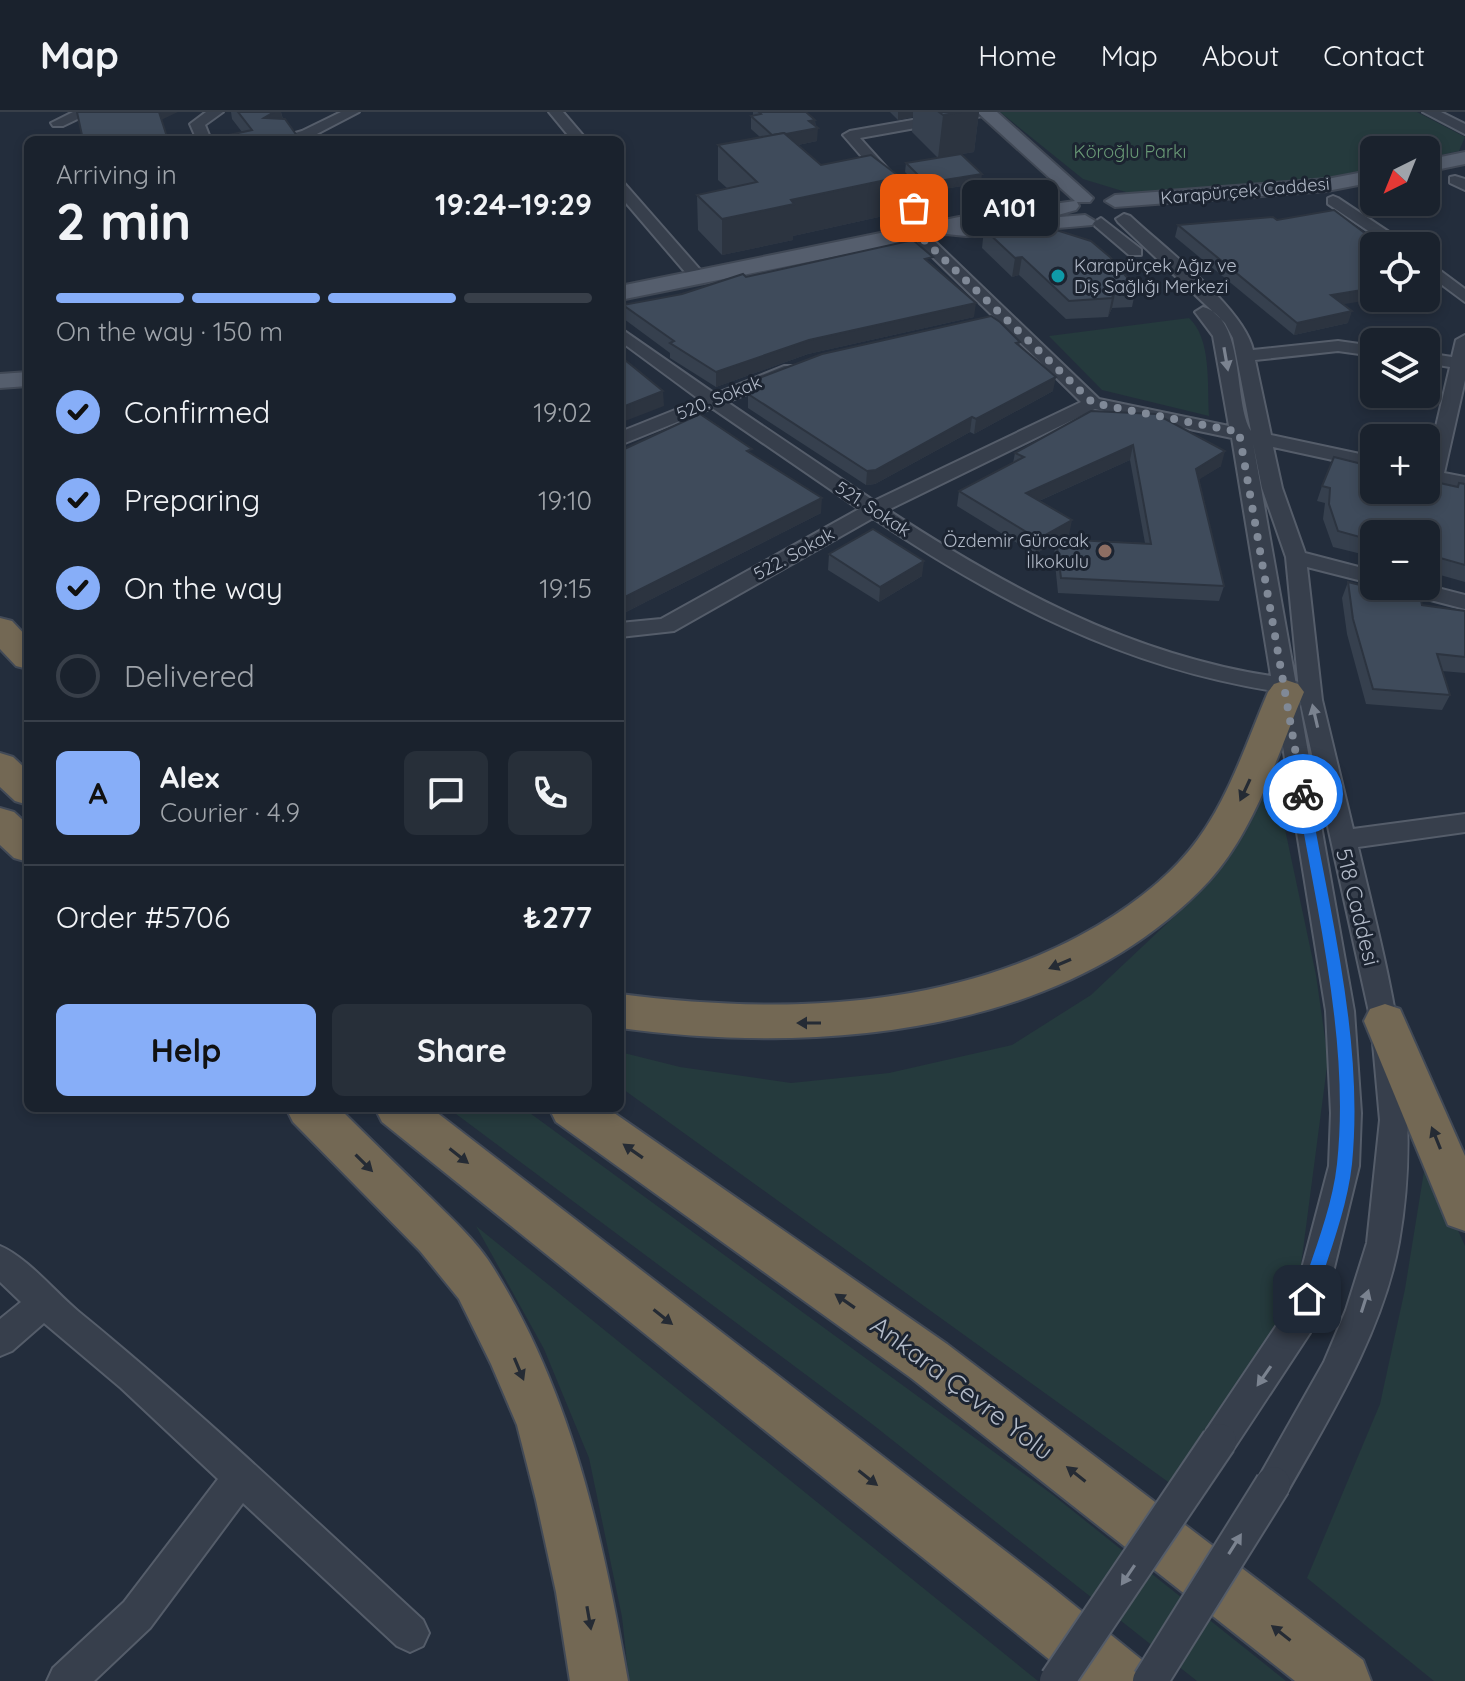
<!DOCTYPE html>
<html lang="en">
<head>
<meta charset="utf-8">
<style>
  body { margin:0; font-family:Quicksand,sans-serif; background:#272f39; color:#f1f3f6; height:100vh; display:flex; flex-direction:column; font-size:30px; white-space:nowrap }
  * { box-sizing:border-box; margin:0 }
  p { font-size:26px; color:#9fa4aa }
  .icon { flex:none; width:44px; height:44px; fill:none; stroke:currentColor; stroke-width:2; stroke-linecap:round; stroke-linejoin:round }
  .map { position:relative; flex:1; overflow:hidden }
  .details { position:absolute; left:24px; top:24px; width:600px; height:976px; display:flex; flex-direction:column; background:#1a222d; border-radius:12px; box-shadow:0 4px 12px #0003,0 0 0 2px #383f49 }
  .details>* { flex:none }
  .needle { width:52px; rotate:223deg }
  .buttons { position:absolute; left:1360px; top:24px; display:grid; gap:16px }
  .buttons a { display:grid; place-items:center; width:80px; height:80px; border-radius:12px; background:#1a222d; box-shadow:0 4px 12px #0003,0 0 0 2px #383f49; font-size:40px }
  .pin { position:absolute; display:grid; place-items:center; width:68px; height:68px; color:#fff; margin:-34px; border-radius:16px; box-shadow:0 4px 12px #0006 }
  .courier { position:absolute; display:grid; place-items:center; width:80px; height:80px; margin:-40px; border:6px solid #1a73e8; border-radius:50%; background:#fff; color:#222; box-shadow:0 2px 10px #0007 }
  .bubble { position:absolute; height:56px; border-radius:12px; background:#1a222d; box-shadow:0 4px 12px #0003,0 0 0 2px #383f49; font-size:26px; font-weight:800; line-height:56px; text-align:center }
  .headline em { font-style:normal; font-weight:800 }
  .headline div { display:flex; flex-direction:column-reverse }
  .headline { display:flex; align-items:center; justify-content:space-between; height:136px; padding:0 32px }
  h1 { font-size:52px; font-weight:800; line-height:60px }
  .bar { display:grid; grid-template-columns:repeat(4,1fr); gap:12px 8px; align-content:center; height:96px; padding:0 32px }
  .bar i { height:10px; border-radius:6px; background:#383f49 }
  .bar .selected { background:#87aef8 }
  .bar p { grid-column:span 4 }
  .line { display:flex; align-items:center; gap:20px; padding:0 32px; border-top:2px solid #383f49 }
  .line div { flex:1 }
  .round { display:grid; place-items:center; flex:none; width:84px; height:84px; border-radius:12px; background:#272f39 }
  ol { padding:0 32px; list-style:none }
  li { display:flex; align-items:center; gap:24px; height:88px }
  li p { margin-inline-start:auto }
  li .icon { padding:8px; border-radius:50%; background:#87aef8; color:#111; stroke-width:4 }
  li:last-child { color:#9fa4aa }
  li i { width:44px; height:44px; border:4px solid #383f49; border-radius:50% }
  .action { display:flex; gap:16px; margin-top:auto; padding:16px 32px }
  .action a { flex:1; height:92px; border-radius:12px; background:#87aef8; color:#111; font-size:32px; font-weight:800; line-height:92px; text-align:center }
  .action a+a { background:#272f39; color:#f1f3f6 }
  header { display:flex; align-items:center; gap:48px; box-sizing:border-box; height:112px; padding:0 40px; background:#1a222d; border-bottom:2px solid #383f49 }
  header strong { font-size:38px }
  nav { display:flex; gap:44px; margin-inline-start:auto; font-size:28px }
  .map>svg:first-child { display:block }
</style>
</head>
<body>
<header>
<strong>Map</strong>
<nav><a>Home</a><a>Map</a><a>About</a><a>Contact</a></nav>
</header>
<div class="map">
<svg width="1465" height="1569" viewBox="0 0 1465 1569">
  <rect width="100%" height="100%" fill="#232d3c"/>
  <!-- green -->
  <g fill="#253a3d">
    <polygon points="1000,0 1417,0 1465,25 1459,39 1426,46 1426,38 1374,38 1374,56 1325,66 1129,81 1083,67"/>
    <path d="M1189,206C1212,227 1207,274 1209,304L1102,278L1049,224Z"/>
    <polygon points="1272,656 1316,863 1328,947 1301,1153 1278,1227 1171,1372 620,975 620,940 680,955 791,971 889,961 1012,933 1091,883 1177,802 1238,731"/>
    <polygon points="448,996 523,996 1053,1383 1286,1569 1197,1569 872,1312"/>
    <polygon points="1426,1047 1465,1134 1465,1569 1434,1569 1307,1466 1380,1292 1405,1177"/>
    <polygon points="476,1114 1038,1569 629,1569 622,1505 589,1346 544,1237"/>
  </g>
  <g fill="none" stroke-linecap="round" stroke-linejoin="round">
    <!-- minor casing -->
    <g stroke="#555d6a" stroke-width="4">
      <g id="minor">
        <polygon points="73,0 92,0 63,14 53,14 51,11"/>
        <polygon points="206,0 223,0 205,13 211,28 197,28 190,12"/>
        <polygon points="341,0 359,0 311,25 272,28 302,19"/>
        <polygon points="549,0 563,0 587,28 572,28"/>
        <polygon points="958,0 989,0 982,4 860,26 941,116 943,119 935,124 929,122 843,23 850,19"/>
        <polygon points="1423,0 1441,0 1465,12 1465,22"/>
        <polygon points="1455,64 1465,67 1465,78 1450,71 1450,65"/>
        <polygon points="620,70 625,72 703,161 705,164 703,167 691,167 620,84"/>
        <polygon points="1333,84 1338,86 1410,134 1391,134 1328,92 1328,86"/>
        <path d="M1124,102L1130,104C1163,135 1244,196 1253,238L1338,229L1374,234V244L1338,239L1255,248L1271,323L1374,345V357L1273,335L1282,376L1305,441L1374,459V472L1307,455L1322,588L1353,717L1465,702V720L1358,735C1390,871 1424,988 1399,1130C1383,1220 1329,1306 1285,1384L1273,1390L1261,1384L1255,1372L1324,1250L1346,1198L1367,1131L1380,1008L1371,909L1300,588L1286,445L1262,376L1253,331L1354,899L1361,1001L1359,1054L1332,1164L1310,1221L1231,1341L1219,1346L1207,1341L1202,1329L1207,1317L1285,1201L1300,1164L1329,1054L1331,1001L1326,899L1274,579C1122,555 999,490 873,406L674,519L620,525V511L661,507L859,397L712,296L620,333V320L700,288L620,229V216L715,282L784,254H796L799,258L796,262L727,290L874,389L1081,290L912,125V119H924L1099,287L1229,314L1213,224L1195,200L1203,195C1246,206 1233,292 1251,319L1233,226L1225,211L1118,110L1116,107ZM1095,297L1232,326L1271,564C1130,542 1007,476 888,398Z"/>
        <polygon points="1101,106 1141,137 1141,143 1129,143 1095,114 1093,111"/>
        <polygon points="1426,148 1465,177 1465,190 1426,161"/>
        <polygon points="1465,223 1465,268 1444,361 1465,365 1465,377 1426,369 1426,357 1450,255 1426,251 1426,241 1452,245 1456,228"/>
        <polygon points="1426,473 1465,483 1465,497 1396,479 1393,474"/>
        <path d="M0,1134C27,1145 56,1181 79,1200C198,1297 310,1404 423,1508L429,1521L423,1534L410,1540L397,1534L243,1391L150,1516L94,1569H47L53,1556L124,1490L218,1367L121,1276L44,1211L12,1239L0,1244V1207L21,1190L0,1170Z"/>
      </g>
    </g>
    <!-- major casing -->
    <g stroke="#404855" stroke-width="4">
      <g id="major">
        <polygon points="977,0 997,0 1093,86 1090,90 1077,90 1079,94 1076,98 1047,106 1085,103 1095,109 1092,113 966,124 946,122 620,188 620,174 959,105 1075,89"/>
        <polygon points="1465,40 1465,52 1426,60 1426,48"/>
        <polygon points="1374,58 1374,70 1327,79 1115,95 1105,89 1115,83 1327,67"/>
        <polygon points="28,260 28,274 0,276 0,262"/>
      </g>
    </g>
    <!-- highway casing -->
    <g stroke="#424a57" stroke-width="4">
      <g id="highway">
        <polygon points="0,506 12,509 28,526 28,557 16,554 0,537"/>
        <path d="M1286,568L1298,572L1304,580C1277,643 1256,717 1209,769C1065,924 817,943 620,916V882C781,903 954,898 1097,814C1134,792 1172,763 1198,727C1230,683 1247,629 1268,580L1274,572Z"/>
        <polygon points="0,641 13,645 28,659 28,693 15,689 0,675"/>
        <polygon points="0,696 14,700 28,713 28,750 14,746 0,733"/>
        <polygon points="1385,892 1400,897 1465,1044 1465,1119 1448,1113 1364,909 1370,897"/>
        <path d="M286,996H339C369,1026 399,1055 430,1085C452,1107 478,1130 494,1157C572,1282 603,1426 628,1569H570L556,1480L536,1388L517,1313L491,1252L459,1187L420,1139L293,1010Z"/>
        <polygon points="375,996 431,996 1048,1472 1142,1548 1150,1569 1076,1569 382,1010"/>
        <polygon points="549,996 607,996 947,1232 1363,1548 1371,1569 1295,1569 911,1266 556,1010"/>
      </g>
    </g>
    <!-- minor -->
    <use href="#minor" fill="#373f4c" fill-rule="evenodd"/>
    <!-- major -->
    <use href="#major" fill="#555e6d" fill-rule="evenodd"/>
    <!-- highway -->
    <use href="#highway" fill="#736854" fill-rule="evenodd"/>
    <!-- minor-bridge casing -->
    <g stroke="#555d6a" stroke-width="38" stroke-linecap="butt">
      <g id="minor-bridge">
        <polyline points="1057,1569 1219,1329"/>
        <polyline points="1150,1569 1273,1372"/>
      </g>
    </g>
    <!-- minor-bridge -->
    <use href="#minor-bridge" stroke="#373f4c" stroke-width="34"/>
  </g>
  <!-- wall -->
  <g fill="#36404e" fill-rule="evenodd">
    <polygon points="231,0 281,0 283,7 300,28 230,28 229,23 242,20 232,7"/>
    <polygon points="753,0 806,0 815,8 817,29 798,33 821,53 900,65 897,101 793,124 793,128 722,143 698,118 697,83 727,76 718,68 718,33 760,25 751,17 751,4 753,3"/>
    <polygon points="890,0 979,0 974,40 938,46 912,20 913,5 898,8"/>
    <polygon points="906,51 981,71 925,80 905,60"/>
    <polygon points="1178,113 1344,192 1348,211 1294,223 1175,125"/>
    <polygon points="984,117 1136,176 1132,195 1112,196 1108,205 1066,207 1019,163 1012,165 982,136"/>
    <polygon points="932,152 974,205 808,242 716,275 670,246 670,241 624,207 623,193 682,182 746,165"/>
    <polygon points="1020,230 1019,234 1053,279 974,322 970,320 875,372 866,373 748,296 748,282 759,277 759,266"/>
    <path d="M1091,299L1221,354L1199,367L1224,474L1219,489L1058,481L1054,442L1056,430L1035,442L957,394L959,379L1013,351L1015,341ZM1130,348L1145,431L1061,427L1069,423L1039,389Z"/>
    <polygon points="620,339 752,342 821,401 626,500 620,499"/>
    <polygon points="1465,372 1465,470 1426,459 1426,422 1374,422 1374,445 1333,435 1323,407 1325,391 1317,389 1322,374 1457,375"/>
    <polygon points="829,442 922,464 879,490 828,458"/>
    <polygon points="1348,470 1422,493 1465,499 1465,561 1442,559 1450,583 1442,598 1366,592 1347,522 1342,486"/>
  </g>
  <!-- shaded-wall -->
  <g fill="#2c3440">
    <polygon points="158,0 178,0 161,8"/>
    <polygon points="274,0 281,0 285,19 264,6"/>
    <polygon points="898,0 913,0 913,5 898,8"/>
    <polygon points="961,0 979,0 974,40 938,46 943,3"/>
    <polygon points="815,8 815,17 818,16 817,29 773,38 773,24 809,9"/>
    <polygon points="982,62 981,71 925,80 926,71"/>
    <polygon points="900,65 897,101 793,124 793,128 722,143 722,107 791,88"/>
    <polygon points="1022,145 1019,163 1012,165 1015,146"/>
    <polygon points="1374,176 1374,186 1381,186 1327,195 1331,183"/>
    <polygon points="1116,177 1112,196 1108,205 1112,186"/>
    <polygon points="976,191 974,205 808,242 716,275 716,260 809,228"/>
    <polygon points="1352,199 1348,211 1294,223 1297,211"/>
    <polygon points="1056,265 1053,279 974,322 976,307"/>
    <polygon points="663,279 664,294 620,311 620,296"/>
    <polygon points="972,305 970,320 875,372 866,373 867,359"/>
    <polygon points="1133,333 1130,348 1023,396 1026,381"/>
    <polygon points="1225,339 1221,354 1192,372 1196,357"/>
    <polygon points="822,386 821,401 626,500 625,485"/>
    <polygon points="1072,408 1069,423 1057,430 1056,427 1056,430 1035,442 1038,427"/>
    <polygon points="924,449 922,464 879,490 880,475"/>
  </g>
  <!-- building -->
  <g fill="#3f4b5b" stroke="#2c3440" stroke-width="2">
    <polygon points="77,0 159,0 168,28 83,28"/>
    <polygon points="238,0 274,0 264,6 285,7 300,28 232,28 229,23 252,18"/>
    <polygon points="759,0 806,0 815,8 809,9 818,16 786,22 784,21 772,23 751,4 761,2"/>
    <polygon points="939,0 961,0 943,3"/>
    <polygon points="784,21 821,53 871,43 900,65 791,88 794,92 722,107 697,83 757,70 718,33"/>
    <polygon points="961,42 982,62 926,71 906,51"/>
    <polygon points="1334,98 1382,134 1374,134 1374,176 1331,183 1352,199 1297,211 1178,113 1273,105 1277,108"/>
    <polygon points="1034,106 1050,116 1091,129 1110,145 1136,176 1116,177 1112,186 1069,189 1022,145 1015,146 984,117"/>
    <polygon points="913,128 933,145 925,147 976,191 809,228 716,260 670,231 674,229 623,193 682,182 743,162 746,165"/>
    <polygon points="991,204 1000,210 1020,230 1016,231 1056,265 976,307 972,305 876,358 867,359 748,282 763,276 759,266 822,242"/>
    <polygon points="620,244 663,279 620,296"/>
    <polygon points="1091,299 1156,302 1225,339 1196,357 1224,474 1061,466 1056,427 1151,432 1133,333 1026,381 1072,408 1038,427 959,379 1024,345 1015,341"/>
    <polygon points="700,302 752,337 747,339 822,386 625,485 620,484 620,339"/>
    <polygon points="1334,345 1374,355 1374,378 1426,378 1426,368 1458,375 1459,371 1465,372 1465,453 1426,442 1426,422 1374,422 1374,429 1338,419 1329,392 1330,376 1322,374"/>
    <polygon points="873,417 924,449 880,475 829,442"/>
    <polygon points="1348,470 1421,488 1422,493 1465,499 1465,545 1437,542 1450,583 1373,577 1353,507"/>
  </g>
  <!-- one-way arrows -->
  <defs><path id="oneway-solid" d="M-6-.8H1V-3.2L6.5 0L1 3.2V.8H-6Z" transform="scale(2)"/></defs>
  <g fill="#7b8390">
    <use href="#oneway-solid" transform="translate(1226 247) rotate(80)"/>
    <use href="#oneway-solid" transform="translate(1315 604) rotate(-103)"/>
    <use href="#oneway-solid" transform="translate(1365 1189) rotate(-72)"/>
    <use href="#oneway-solid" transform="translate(1264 1264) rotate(125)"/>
    <use href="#oneway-solid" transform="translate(1235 1432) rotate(-58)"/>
    <use href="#oneway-solid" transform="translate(1128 1463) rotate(124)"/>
  </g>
  <g fill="#252b34">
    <use href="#oneway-solid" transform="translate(1245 678) rotate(115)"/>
    <use href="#oneway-solid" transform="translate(1060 852) rotate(157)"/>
    <use href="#oneway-solid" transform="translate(809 911) rotate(-180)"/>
    <use href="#oneway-solid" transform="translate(1436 1026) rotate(-112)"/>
    <use href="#oneway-solid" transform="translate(633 1039) rotate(-145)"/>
    <use href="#oneway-solid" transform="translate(459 1044) rotate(38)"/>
    <use href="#oneway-solid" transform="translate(364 1051) rotate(45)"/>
    <use href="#oneway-solid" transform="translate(845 1189) rotate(-145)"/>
    <use href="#oneway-solid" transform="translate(663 1205) rotate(38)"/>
    <use href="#oneway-solid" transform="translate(519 1257) rotate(67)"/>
    <use href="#oneway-solid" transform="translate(1076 1362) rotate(-142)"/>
    <use href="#oneway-solid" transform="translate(868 1366) rotate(38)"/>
    <use href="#oneway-solid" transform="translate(589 1506) rotate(80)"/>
    <use href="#oneway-solid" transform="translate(1281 1521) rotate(-142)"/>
  </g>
  <!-- route -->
  <path fill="#1a73e8" d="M1303,678L1309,682C1330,803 1364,929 1352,1052C1347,1098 1328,1144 1315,1187L1307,1195L1299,1187C1312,1144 1332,1098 1337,1052C1350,932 1317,801 1297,682Z"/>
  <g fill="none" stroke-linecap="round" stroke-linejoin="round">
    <!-- done -->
    <polyline stroke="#808997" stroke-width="8" stroke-dasharray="0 14.4" points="914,96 935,119 918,122 1093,291 1239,320 1303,682"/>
  </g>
  <!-- markers -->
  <circle fill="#0f9aa8" stroke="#1c2431" stroke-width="3" cx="1058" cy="164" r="8"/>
  <circle fill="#8d6e63" stroke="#1c2431" stroke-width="3" cx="1105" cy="439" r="8"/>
  <g text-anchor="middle" stroke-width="6" stroke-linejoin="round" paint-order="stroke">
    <!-- far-park labels -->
    <g font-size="18" fill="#699976" stroke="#1c2431">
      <text x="1130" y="46">Köroğlu Parkı</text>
    </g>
    <!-- far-street labels -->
    <g font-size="18" fill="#b2bac8" stroke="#1c2431">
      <text transform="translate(1245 79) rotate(-5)" y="6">Karapürçek Caddesi</text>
      <text transform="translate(719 286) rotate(-22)" y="6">520. Sokak</text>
      <text transform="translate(873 397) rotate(33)" y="6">521. Sokak</text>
      <text transform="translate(794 442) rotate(-29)" y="6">522. Sokak</text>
    </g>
    <!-- far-poi labels -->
    <g font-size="18" fill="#b2bac8" stroke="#1c2431" text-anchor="start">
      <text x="1074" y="160">Karapürçek Ağız ve<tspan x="1074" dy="21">Diş Sağlığı Merkezi</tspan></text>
      <text x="1089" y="435" text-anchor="end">Özdemir Gürocak<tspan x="1089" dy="21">İlkokulu</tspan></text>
    </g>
    <!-- street labels -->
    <g font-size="22" fill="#b2bac8" stroke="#1c2431">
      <text transform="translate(1358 795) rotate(76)" y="8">518 Caddesi</text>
    </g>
    <!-- near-street labels -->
    <g font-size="26" fill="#b2bac8" stroke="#1c2431">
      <text transform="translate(962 1276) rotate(37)" y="9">Ankara Çevre Yolu</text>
    </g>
  </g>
</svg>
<div class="buttons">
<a><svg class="needle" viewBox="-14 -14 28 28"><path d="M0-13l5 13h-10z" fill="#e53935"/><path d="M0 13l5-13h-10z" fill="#9fa4aa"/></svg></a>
<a><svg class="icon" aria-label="locate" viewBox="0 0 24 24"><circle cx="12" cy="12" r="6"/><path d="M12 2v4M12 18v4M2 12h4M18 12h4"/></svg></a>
<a><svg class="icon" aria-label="layers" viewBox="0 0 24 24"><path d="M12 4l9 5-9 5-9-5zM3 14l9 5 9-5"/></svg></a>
<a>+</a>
<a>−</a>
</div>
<div class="pin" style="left:914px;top:96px;background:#ea580c"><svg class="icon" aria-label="bag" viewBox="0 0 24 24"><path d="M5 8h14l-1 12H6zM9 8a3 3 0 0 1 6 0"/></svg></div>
<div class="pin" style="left:1307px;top:1187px;background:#1f2937"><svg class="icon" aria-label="home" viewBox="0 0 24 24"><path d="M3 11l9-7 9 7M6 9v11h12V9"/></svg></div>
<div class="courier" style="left:1303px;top:682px"><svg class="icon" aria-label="bike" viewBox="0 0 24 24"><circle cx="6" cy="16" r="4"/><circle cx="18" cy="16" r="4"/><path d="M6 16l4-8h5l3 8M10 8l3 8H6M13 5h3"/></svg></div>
<div class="bubble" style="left:962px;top:68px;width:96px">A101</div>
<section class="details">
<div class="headline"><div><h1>2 min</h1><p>Arriving in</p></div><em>19:24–19:29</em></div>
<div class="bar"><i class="selected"></i><i class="selected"></i><i class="selected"></i><i></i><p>On the way · 150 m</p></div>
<ol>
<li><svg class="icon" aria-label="check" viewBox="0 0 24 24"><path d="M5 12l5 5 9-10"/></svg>Confirmed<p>19:02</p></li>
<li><svg class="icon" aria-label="check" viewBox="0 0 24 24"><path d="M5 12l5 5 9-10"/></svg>Preparing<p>19:10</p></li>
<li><svg class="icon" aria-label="check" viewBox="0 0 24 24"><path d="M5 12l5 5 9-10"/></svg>On the way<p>19:15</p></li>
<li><i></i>Delivered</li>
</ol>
<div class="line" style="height:144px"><b class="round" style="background:#87aef8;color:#111">A</b><div><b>Alex</b><p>Courier · 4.9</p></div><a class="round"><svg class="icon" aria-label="chat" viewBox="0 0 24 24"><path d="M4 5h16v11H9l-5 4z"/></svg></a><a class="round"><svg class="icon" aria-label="phone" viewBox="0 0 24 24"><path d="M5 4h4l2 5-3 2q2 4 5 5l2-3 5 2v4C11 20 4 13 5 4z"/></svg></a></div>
<div class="line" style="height:104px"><div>Order #5706</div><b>₺277</b></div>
<div class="action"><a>Help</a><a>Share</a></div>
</section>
</div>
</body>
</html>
